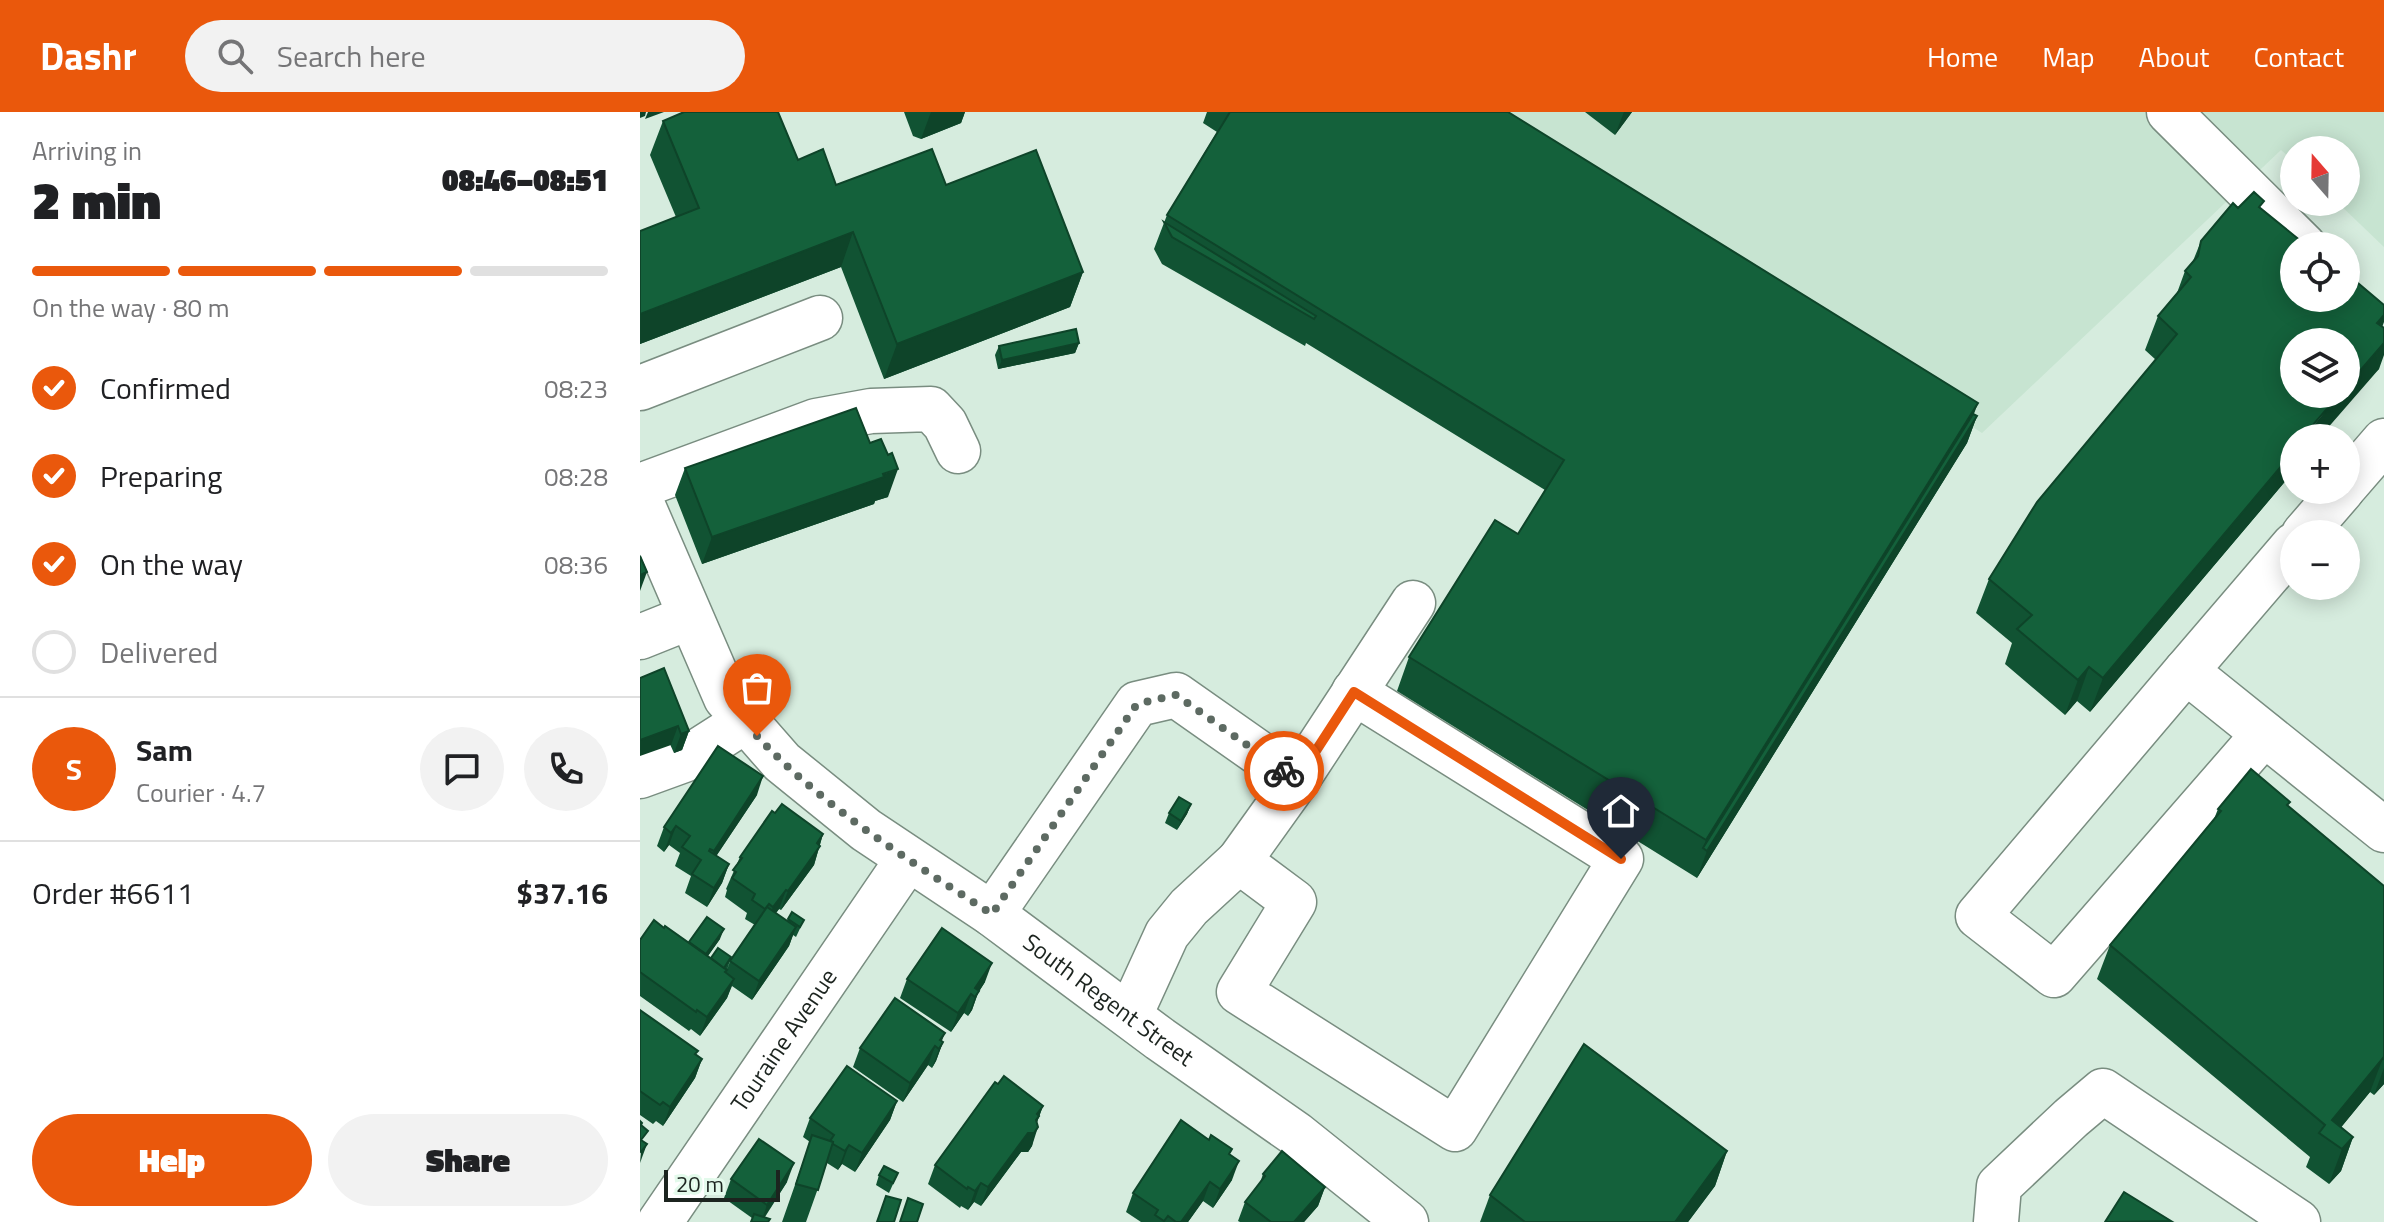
<!DOCTYPE html>
<html lang="en">
<head>
<meta charset="utf-8">
<style>
  body { margin:0; font-family:"Titillium Web",sans-serif; background:#f2f2f2; color:#202124; height:100vh; display:flex; flex-direction:column; font-size:30px; white-space:nowrap }
  * { box-sizing:border-box; margin:0 }
  p { font-size:26px; color:#757577 }
  .icon { flex:none; width:44px; height:44px; fill:none; stroke:currentColor; stroke-width:2; stroke-linecap:round; stroke-linejoin:round }
  .map { position:relative; flex:1; overflow:hidden }
  .panel { display:flex; flex-direction:column; background:#fff; width:640px }
  .panel>* { flex:none }
  .needle { width:52px; rotate:340deg }
  .buttons { position:absolute; left:1640px; top:24px; display:grid; gap:16px }
  .buttons a { display:grid; place-items:center; width:80px; height:80px; border-radius:50%; background:#fff; box-shadow:0 4px 20px #0003; font-size:40px }
  .scale { position:absolute; left:24px; bottom:20px; width:116px; box-sizing:border-box; padding-left:8px; border:4px solid #1c241f; border-top:0; font-size:22px; line-height:28px; white-space:nowrap; color:#1c241f; -webkit-text-stroke:6px #e3faeb; paint-order:stroke }
  .pin { position:absolute; display:grid; place-items:center; width:68px; height:68px; color:#fff; margin:-82px -34px; border-radius:50% 50% 50% 0; rotate:-45deg; box-shadow:0 0 8px #0007 }
  .pin .icon { rotate:45deg }
  .courier { position:absolute; display:grid; place-items:center; width:80px; height:80px; margin:-40px; border:6px solid #ea580c; border-radius:50%; background:#fff; color:#222; box-shadow:0 2px 10px #0007 }
  .summary em { font-style:normal; font-weight:800 }
  .summary div { display:flex; flex-direction:column-reverse }
  .summary { display:flex; align-items:center; justify-content:space-between; height:136px; padding:0 32px }
  h1 { font-size:52px; font-weight:800; line-height:60px }
  .bar { display:grid; grid-template-columns:repeat(4,1fr); gap:12px 8px; align-content:center; height:96px; padding:0 32px }
  .bar i { height:10px; border-radius:6px; background:#e0e0e0 }
  .bar .on { background:#ea580c }
  .bar p { grid-column:span 4 }
  .line { display:flex; align-items:center; gap:20px; padding:0 32px; border-top:2px solid #e0e0e0 }
  .line div { flex:1 }
  .round { display:grid; place-items:center; flex:none; width:84px; height:84px; border-radius:42px; background:#f2f2f2 }
  ol { padding:0 32px; list-style:none }
  li { display:flex; align-items:center; gap:24px; height:88px }
  li p { margin-inline-start:auto }
  li .icon { padding:8px; border-radius:50%; background:#ea580c; color:#fff; stroke-width:4 }
  li:last-child { color:#757577 }
  li i { width:44px; height:44px; border:4px solid #e0e0e0; border-radius:50% }
  .cta { display:flex; gap:16px; margin-top:auto; padding:16px 32px }
  .cta a { flex:1; height:92px; border-radius:48px; background:#ea580c; color:#fff; font-size:32px; font-weight:800; line-height:92px; text-align:center }
  .cta a+a { background:#f2f2f2; color:#202124 }
  header { display:flex; align-items:center; gap:48px; box-sizing:border-box; height:112px; padding:0 40px; background:#ea580c; color:#fff }
  header strong { font-size:38px }
  nav { display:flex; gap:44px; margin-inline-start:auto; font-size:28px }
  .search { width:560px; height:72px; background:#f2f2f2; display:flex; align-items:center; gap:20px; box-sizing:border-box; padding:0 28px; border-radius:44px; color:#757577; font-size:30px }
  main { display:flex; flex:1; min-height:0 }
  .map>svg:first-child { display:block }
</style>
</head>
<body>
<header>
<strong>Dashr</strong>
<div class="search"><svg class="icon" aria-label="search" viewBox="0 0 24 24"><circle cx="10" cy="10" r="6"/><path d="M15 15l6 6"/></svg>Search here</div>
<nav><a>Home</a><a>Map</a><a>About</a><a>Contact</a></nav>
</header>
<main>
<section class="panel">
<div class="summary"><div><h1>2 min</h1><p>Arriving in</p></div><em>08:46–08:51</em></div>
<div class="bar"><i class="on"></i><i class="on"></i><i class="on"></i><i></i><p>On the way · 80 m</p></div>
<ol>
<li><svg class="icon" aria-label="check" viewBox="0 0 24 24"><path d="M5 12l5 5 9-10"/></svg>Confirmed<p>08:23</p></li>
<li><svg class="icon" aria-label="check" viewBox="0 0 24 24"><path d="M5 12l5 5 9-10"/></svg>Preparing<p>08:28</p></li>
<li><svg class="icon" aria-label="check" viewBox="0 0 24 24"><path d="M5 12l5 5 9-10"/></svg>On the way<p>08:36</p></li>
<li><i></i>Delivered</li>
</ol>
<div class="line" style="height:144px"><b class="round" style="background:#ea580c;color:#fff">S</b><div><b>Sam</b><p>Courier · 4.7</p></div><a class="round"><svg class="icon" aria-label="chat" viewBox="0 0 24 24"><path d="M4 5h16v11H9l-5 4z"/></svg></a><a class="round"><svg class="icon" aria-label="phone" viewBox="0 0 24 24"><path d="M5 4h4l2 5-3 2q2 4 5 5l2-3 5 2v4C11 20 4 13 5 4z"/></svg></a></div>
<div class="line" style="height:104px"><div>Order #6611</div><b>$37.16</b></div>
<div class="cta"><a>Help</a><a>Share</a></div>
</section>
<div class="map">
<svg width="1744" height="1110" viewBox="0 0 1744 1110">
  <rect width="100%" height="100%" fill="#d6ecde"/>
  <!-- built -->
  <polygon fill="#c7e4d1" points="842,0 1744,0 1744,135 1697,90 1706,90 1706,38 1654,38 1654,49 1641,38 1342,321"/>
  <g fill="none" stroke-linecap="round" stroke-linejoin="round">
    <!-- minor casing -->
    <g stroke="#798d80" stroke-width="47">
      <g id="minor">
        <polyline points="1529,0 1664,134"/>
        <polyline points="0,276 180,206"/>
        <polyline points="1706,373 1744,329"/>
        <polyline points="0,374 176,309 231,299 291,297 305,312 318,339"/>
        <path id="s1" d="M0,387L86,586L142,650L226,718L352,802L520,927L656,1022L766,1110"/>
        <polyline points="1664,422 1702,378"/>
        <polyline points="1654,433 1546,559 1744,718"/>
        <polyline points="0,525 50,505"/>
        <polyline points="1546,559 1338,804 1414,863 1624,622"/>
        <polyline points="0,664 44,648 105,609"/>
        <polyline points="657,668 773,491"/>
        <polyline points="352,802 497,592 536,583 657,668 599,749 654,790 599,880 815,1017 981,747 714,580"/>
        <polyline points="490,903 527,822 549,795 599,749"/>
        <path id="s2" d="M20,1110L268,747"/>
        <polyline points="1356,1110 1359,1074 1431,1006 1463,979 1658,1110"/>
      </g>
    </g>
    <!-- minor -->
    <use href="#minor" stroke="#fff" stroke-width="44"/>
  </g>
  <!-- wall -->
  <g fill="#115333">
    <polygon points="264,0 325,0 321,11 281,27 273,24"/>
    <polygon points="567,0 868,0 1337,304 1327,331 1057,766 757,579 769,545 878,422 905,378 666,231 665,234 522,152 514,137 527,103 577,20 563,11"/>
    <polygon points="945,0 992,0 975,23"/>
    <polygon points="23,9 158,48 196,73 306,73 443,160 430,195 244,267 201,155 0,232 0,119 36,105 10,43"/>
    <polygon points="1598,96 1621,97 1742,215 1739,257 1654,326 1654,359 1450,600 1437,589 1425,603 1365,552 1372,531 1336,501 1349,467 1516,248 1505,238 1518,204 1537,181 1545,159 1553,149 1561,129"/>
    <polygon points="439,231 435,241 358,257 355,243 359,234"/>
    <polygon points="45,356 248,385 235,389 234,392 62,452 35,383"/>
    <polygon points="0,566 49,619 42,638 34,641"/>
    <polygon points="117,683 76,744 89,752 82,771 67,795 45,781 51,764 35,754 40,741 29,733 24,740 17,734 24,715"/>
    <polygon points="551,692 547,702 537,718 525,711 529,701"/>
    <polygon points="1649,695 1744,774 1744,972 1734,983 1730,980 1701,1015 1713,1025 1701,1059 1689,1072 1666,1055 1670,1045 1457,867 1470,833 1574,707 1578,697"/>
    <polygon points="135,701 183,722 174,753 141,798 139,797 136,801 147,809 152,800 164,808 156,825 153,823 149,834 112,888 92,874 87,886 60,924 51,917 49,919 0,884 0,828 49,830 80,827 68,844 71,846 91,845 87,858 90,849 115,813 105,807 107,801 85,785 87,778 86,777 100,745"/>
    <polygon points="267,867 345,870 338,881 332,898 328,904 324,901 311,920 260,886"/>
    <polygon points="0,898 62,947 55,966 23,1014 16,1009 13,1012 0,1003"/>
    <polygon points="302,930 303,930 296,949 292,956 288,953 263,990 213,955 220,936"/>
    <polygon points="358,972 403,994 397,1010 392,1034 388,1040 381,1040 341,1094 334,1090 328,1098 321,1094 320,1096 288,1072 295,1053"/>
    <polygon points="257,989 250,1008 215,1060 202,1052 198,1058 187,1051 166,1110 142,1110 170,1030 163,1025 170,1006"/>
    <polygon points="1087,1039 1075,1074 1048,1110 840,1110 850,1083"/>
    <polygon points="590,1043 592,1068 573,1096 563,1089 548,1110 501,1110 486,1100 493,1081"/>
    <polygon points="258,1061 249,1081 236,1073 239,1063"/>
    <polygon points="623,1062 685,1075 678,1094 664,1110 600,1110 598,1109 605,1090 620,1071"/>
    <polygon points="91,1067 147,1070 125,1105 112,1106 84,1086"/>
  </g>
  <!-- shaded-wall -->
  <g fill="#0e4429">
    <polygon points="0,0 6,0 5,4 0,6"/>
    <polygon points="8,0 24,0 5,7"/>
    <polygon points="291,0 325,0 321,11 281,27"/>
    <polygon points="984,0 992,0 975,23"/>
    <polygon points="213,120 201,155 0,232 0,202"/>
    <polygon points="443,160 430,195 244,267 257,232"/>
    <polygon points="1744,203 1744,210 1736,231 1737,211"/>
    <polygon points="439,231 435,241 358,257 362,248"/>
    <polygon points="1744,231 1744,243 1739,257 1679,326 1663,326 1700,282 1706,282 1706,275"/>
    <polygon points="1338,291 1328,318 1337,304 1327,331 1057,766 1067,739 1063,736 1066,728"/>
    <polygon points="1654,339 1654,359 1450,600 1463,566"/>
    <polygon points="258,357 248,385 235,389 234,392 62,452 72,425"/>
    <polygon points="7,460 0,479 0,463"/>
    <polygon points="1449,555 1437,589 1425,603 1438,568"/>
    <polygon points="38,614 31,633 0,644 0,628"/>
    <polygon points="49,619 42,638 34,641 41,622"/>
    <polygon points="123,664 117,683 67,758 74,739"/>
    <polygon points="551,692 547,702 537,718 541,709"/>
    <polygon points="36,714 29,733 24,740 31,721"/>
    <polygon points="183,722 174,753 141,798 148,779"/>
    <polygon points="89,752 82,771 67,795 74,776"/>
    <polygon points="146,778 139,797 126,814 133,795"/>
    <polygon points="156,815 149,834 112,888 119,869"/>
    <polygon points="84,817 80,827 62,852 65,843"/>
    <polygon points="352,851 345,870 338,881 332,898 328,904 335,885 335,876"/>
    <polygon points="94,867 87,886 60,924 67,905"/>
    <polygon points="331,882 324,901 311,920 318,901"/>
    <polygon points="305,921 299,936 303,930 296,949 292,956 299,937 300,928"/>
    <polygon points="295,934 288,953 263,990 270,971"/>
    <polygon points="1743,946 1730,980 1690,1029 1692,1008"/>
    <polygon points="62,947 55,966 23,1014 30,995"/>
    <polygon points="1744,956 1744,972 1734,983"/>
    <polygon points="257,989 250,1008 215,1060 222,1041"/>
    <polygon points="403,994 393,1021 398,1015 392,1034 388,1040 381,1040 341,1094 348,1075"/>
    <polygon points="1713,1025 1701,1059 1689,1072 1702,1037"/>
    <polygon points="7,1032 0,1051 1,1040"/>
    <polygon points="209,1033 202,1052 198,1058 205,1039"/>
    <polygon points="1087,1039 1075,1074 1048,1110 1035,1110"/>
    <polygon points="599,1049 592,1068 573,1096 580,1077"/>
    <polygon points="154,1051 147,1070 121,1110 127,1093"/>
    <polygon points="570,1070 563,1089 548,1110 541,1110"/>
    <polygon points="341,1071 334,1090 328,1098 335,1079"/>
    <polygon points="685,1075 678,1094 664,1110 654,1110"/>
  </g>
  <!-- building -->
  <g fill="#14613b" stroke="#0e4429" stroke-width="2">
    <polygon points="44,0 138,0 158,48 183,37 196,73 292,37 306,73 396,38 443,160 257,232 213,120 0,202 0,119 59,96 23,9"/>
    <polygon points="590,0 868,0 1338,291 1066,728 769,545 855,408 878,422 924,348 527,103"/>
    <polygon points="1614,80 1624,89 1619,95 1667,134 1654,134 1654,186 1706,186 1706,161 1744,193 1744,203 1737,211 1744,216 1744,231 1706,275 1706,230 1654,230 1654,282 1700,282 1664,323 1666,325 1665,326 1654,326 1654,339 1463,566 1449,555 1438,568 1377,517 1392,503 1349,467 1397,390 1537,222 1518,204 1551,165 1545,159 1558,144 1561,129 1593,91 1598,96"/>
    <polygon points="524,110 676,204 674,207 532,125"/>
    <polygon points="436,217 439,231 362,248 359,234"/>
    <polygon points="216,296 230,331 241,327 248,343 252,341 258,357 243,362 244,365 72,425 45,356"/>
    <polygon points="1333,302 1337,304 1067,739 1063,736"/>
    <polygon points="0,444 7,460 0,463"/>
    <polygon points="24,556 49,619 41,622 38,614 0,628 0,566"/>
    <polygon points="78,634 123,664 74,739 70,737 69,739 89,752 74,776 52,762 61,748 42,735 50,724 36,714 31,721 24,715"/>
    <polygon points="1611,657 1650,690 1647,693 1744,774 1744,947 1743,946 1692,1008 1713,1025 1702,1037 1679,1021 1685,1013 1470,833 1581,699 1578,697"/>
    <polygon points="539,685 551,692 541,709 529,701"/>
    <polygon points="142,692 183,722 177,731 180,734 148,779 146,778 133,795 129,792 125,797 112,788 115,782 92,766 96,760 93,758 102,746 100,745 132,699 135,701"/>
    <polygon points="127,795 156,815 119,869 90,849"/>
    <polygon points="152,800 164,808 160,815 148,807"/>
    <polygon points="67,805 84,817 66,842 49,830"/>
    <polygon points="14,808 24,816 25,814 87,858 85,860 94,867 67,905 57,898 56,900 0,860 0,828"/>
    <polygon points="302,816 352,851 335,876 339,879 335,885 331,882 318,901 267,867"/>
    <polygon points="78,836 91,845 84,856 71,846"/>
    <polygon points="255,886 305,921 300,928 303,930 299,937 295,934 270,971 220,936"/>
    <polygon points="0,898 58,939 55,942 62,947 30,995 23,990 20,993 0,979"/>
    <polygon points="944,932 1087,1039 1035,1110 885,1110 850,1083"/>
    <polygon points="207,954 257,989 222,1041 209,1033 205,1039 193,1032 193,1030 190,1029 194,1023 170,1006"/>
    <polygon points="364,964 403,994 397,1002 399,1004 396,1008 398,1015 394,1021 388,1021 348,1075 341,1071 335,1079 328,1075 327,1077 295,1053 355,970 358,972"/>
    <polygon points="541,1008 569,1028 571,1023 592,1037 589,1042 599,1049 580,1077 570,1070 541,1110 536,1110 528,1104 524,1109 515,1103 518,1098 493,1081"/>
    <polygon points="0,1009 2,1011 1,1013 8,1019 1,1028 7,1032 1,1040 0,1039"/>
    <polygon points="172,1023 193,1030 178,1078 156,1072"/>
    <polygon points="119,1027 154,1051 127,1093 91,1067"/>
    <polygon points="642,1039 685,1075 654,1110 631,1110 605,1090 625,1064 623,1062"/>
    <polygon points="244,1054 258,1061 253,1071 239,1063"/>
    <polygon points="1484,1080 1531,1109 1465,1110"/>
    <polygon points="246,1084 261,1088 254,1110 237,1110"/>
    <polygon points="268,1086 283,1092 277,1110 260,1110"/>
    <polygon points="114,1102 130,1107 128,1110 111,1110"/>
  </g>
  <g fill="none" stroke-linecap="round" stroke-linejoin="round">
    <!-- done -->
    <path stroke="#5d6a62" stroke-width="8" stroke-dasharray="0 14.4" d="M117,624C184,696 270,749 352,802L497,592L536,583L644,659"/>
    <!-- route -->
    <polyline stroke="#ea580c" stroke-width="10" points="644,659 657,668 714,580 981,747"/>
  </g>
  <g text-anchor="middle" stroke-width="8" stroke-linejoin="round" paint-order="stroke">
    <!-- street labels -->
    <g font-size="24" fill="#1c241f" stroke="#e3faeb">
      <text dy="8" stroke="none"><textPath href="#s1" startOffset="706">South Regent Street</textPath></text>
      <text dy="8" stroke="none"><textPath href="#s2" startOffset="220">Touraine Avenue</textPath></text>
    </g>
  </g>
</svg>
<div class="buttons">
<a><svg class="needle" viewBox="-14 -14 28 28"><path d="M0-13l5 13h-10z" fill="#e53935"/><path d="M0 13l5-13h-10z" fill="#757577"/></svg></a>
<a><svg class="icon" aria-label="locate" viewBox="0 0 24 24"><circle cx="12" cy="12" r="6"/><path d="M12 2v4M12 18v4M2 12h4M18 12h4"/></svg></a>
<a><svg class="icon" aria-label="layers" viewBox="0 0 24 24"><path d="M12 4l9 5-9 5-9-5zM3 14l9 5 9-5"/></svg></a>
<a>+</a>
<a>−</a>
</div>
<div class="scale">20 m</div>
<div class="pin" style="left:117px;top:624px;background:#ea580c"><svg class="icon" aria-label="bag" viewBox="0 0 24 24"><path d="M5 8h14l-1 12H6zM9 8a3 3 0 0 1 6 0"/></svg></div>
<div class="pin" style="left:981px;top:747px;background:#1f2937"><svg class="icon" aria-label="home" viewBox="0 0 24 24"><path d="M3 11l9-7 9 7M6 9v11h12V9"/></svg></div>
<div class="courier" style="left:644px;top:659px"><svg class="icon" aria-label="bike" viewBox="0 0 24 24"><circle cx="6" cy="16" r="4"/><circle cx="18" cy="16" r="4"/><path d="M6 16l4-8h5l3 8M10 8l3 8H6M13 5h3"/></svg></div>
</div>
</main>
</body>
</html>
